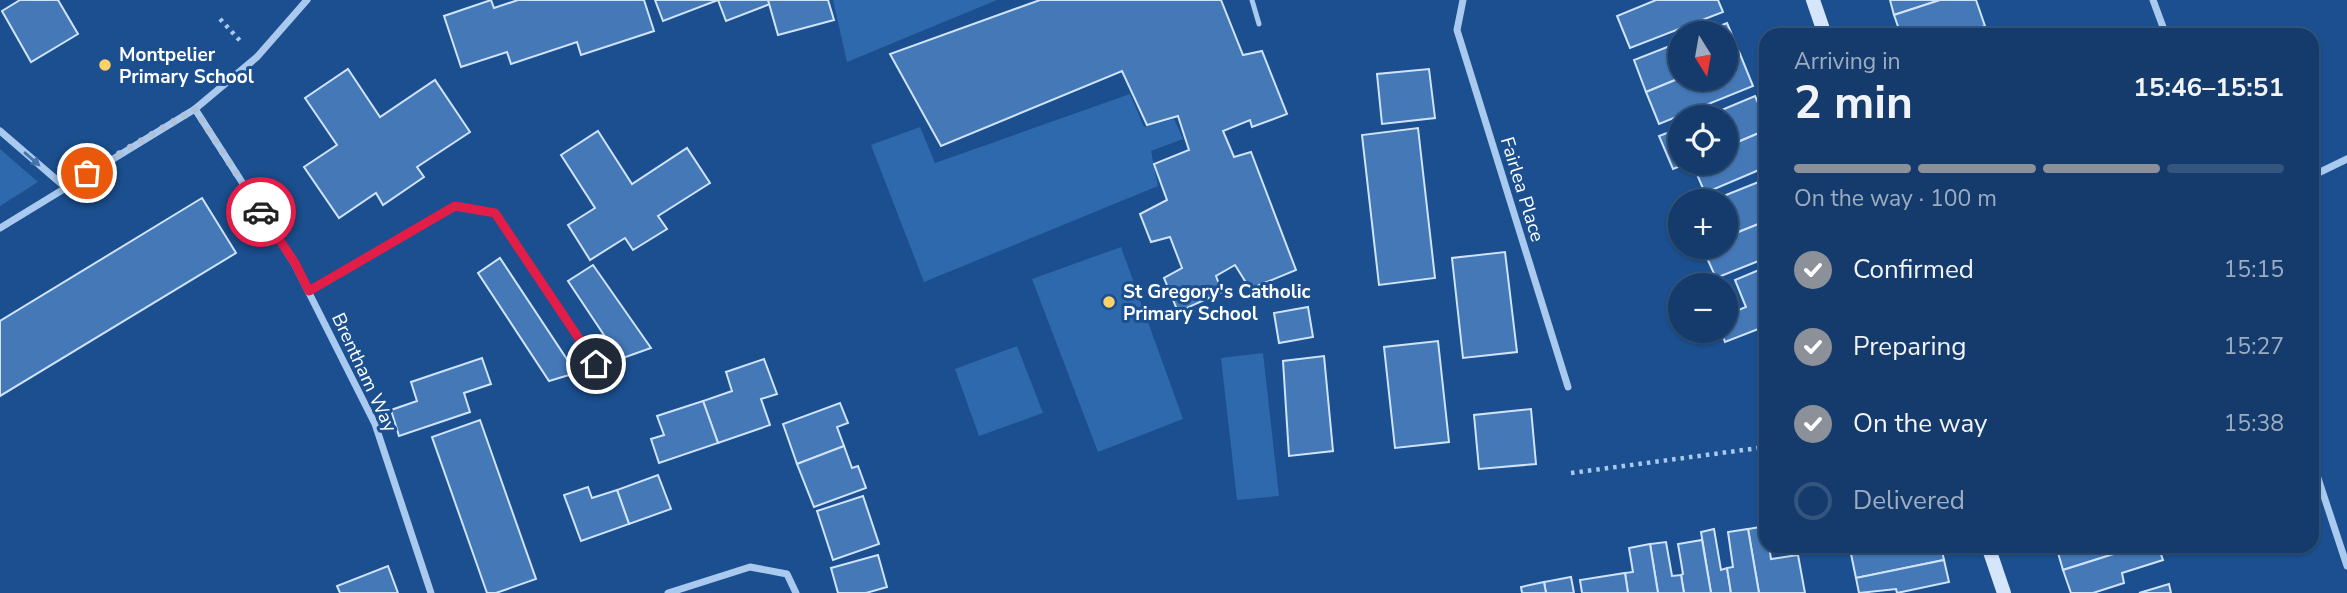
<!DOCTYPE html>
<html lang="en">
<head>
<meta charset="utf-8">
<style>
  body { margin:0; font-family:"Nunito Sans",sans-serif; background:#1d4271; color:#f1f3f6; height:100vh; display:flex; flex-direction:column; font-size:26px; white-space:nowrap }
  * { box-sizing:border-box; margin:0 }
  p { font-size:23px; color:#9dadc1 }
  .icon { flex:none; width:38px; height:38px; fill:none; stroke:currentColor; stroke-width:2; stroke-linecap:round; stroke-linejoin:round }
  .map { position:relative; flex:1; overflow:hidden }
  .drawer { position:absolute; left:1759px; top:28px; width:560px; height:525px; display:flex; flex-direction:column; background:#143b6b; border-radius:21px; box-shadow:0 2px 5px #0004,0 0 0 2px #33557e }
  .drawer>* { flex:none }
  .needle { width:46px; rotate:169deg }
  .fabs { position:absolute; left:1668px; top:21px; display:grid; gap:14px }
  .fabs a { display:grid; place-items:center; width:70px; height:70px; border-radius:50%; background:#143b6b; box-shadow:0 2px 5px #0004,0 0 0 2px #33557e; font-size:35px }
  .pin { position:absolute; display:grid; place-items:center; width:60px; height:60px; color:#fff; margin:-30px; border:4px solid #fff; border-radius:50%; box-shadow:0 2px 7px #0007 }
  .courier { position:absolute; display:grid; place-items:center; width:70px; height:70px; margin:-35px; border:5px solid #e11d48; border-radius:50%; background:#fff; color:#222; box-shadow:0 2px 9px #0007 }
  .overview em { font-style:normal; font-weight:700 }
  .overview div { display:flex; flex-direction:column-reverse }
  .overview { display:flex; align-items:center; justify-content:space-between; height:119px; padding:0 35px }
  h1 { font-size:46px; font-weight:700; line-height:52px }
  .bar { display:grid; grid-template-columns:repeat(4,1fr); gap:10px 7px; align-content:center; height:84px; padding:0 35px }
  .bar i { height:9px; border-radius:5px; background:#33557e }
  .bar .on { background:#8c9099 }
  .bar p { grid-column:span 4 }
  ol { padding:0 35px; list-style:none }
  li { display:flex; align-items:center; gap:21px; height:77px }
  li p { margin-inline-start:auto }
  li .icon { padding:7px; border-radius:50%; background:#8c9099; color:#fff; stroke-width:4 }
  li:last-child { color:#9dadc1 }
  li i { width:38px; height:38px; border:4px solid #33557e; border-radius:50% }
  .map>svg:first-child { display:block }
</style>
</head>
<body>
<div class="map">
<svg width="2347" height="593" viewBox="0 0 2347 593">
  <rect width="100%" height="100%" fill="#1b4f8f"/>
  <!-- green -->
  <g fill="#2e69ad">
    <polygon points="833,0 997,0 847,62"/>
    <polygon points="1130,94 1144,127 1174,119 1183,139 1151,151 1158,186 924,282 871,145 920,127 935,163"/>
    <polygon points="0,149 38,182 0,206"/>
    <polygon points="1121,247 1183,419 1098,452 1032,279"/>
    <polygon points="1017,346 1043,413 979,436 955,369"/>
    <polygon points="1263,353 1279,496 1237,500 1221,358"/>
  </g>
  <!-- building -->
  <g fill="#4478b7" stroke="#cfe3fa" stroke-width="2">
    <polygon points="20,0 58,0 78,34 31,62 2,11"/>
    <polygon points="491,0 494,8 518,0 644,0 654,31 581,55 577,42 511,64 507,52 461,67 444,16"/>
    <polygon points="655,0 768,0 770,4 726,21 718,0 663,21"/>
    <polygon points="768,0 828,0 834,20 778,35"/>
    <polygon points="1040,0 1221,0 1243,55 1262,51 1287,114 1252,127 1250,120 1223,131 1234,157 1251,152 1296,270 1250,289 1235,265 1216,276 1222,292 1178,312 1164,278 1182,268 1170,237 1151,242 1140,214 1167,200 1154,164 1189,150 1178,116 1147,125 1122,71 941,146 890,54"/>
    <polygon points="1656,0 1718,0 1723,12 1630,48 1617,16"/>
    <polygon points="1890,0 1940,0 1894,15"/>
    <polygon points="1940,0 1976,0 1985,26 1956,35 1901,35 1894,15"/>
    <polygon points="1727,23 1740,54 1726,60 1726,33 1702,33"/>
    <polygon points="1680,42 1680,78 1646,92 1634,60"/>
    <polygon points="1740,54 1753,86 1659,124 1646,92 1680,78 1726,79 1726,60"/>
    <polygon points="348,69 380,117 435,80 470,132 417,167 424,177 383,205 376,193 339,218 304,167 337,145 305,98"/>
    <polygon points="1429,69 1435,118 1382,124 1377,74"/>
    <polygon points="1755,96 1766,121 1766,130 1726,147 1726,117 1705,117"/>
    <polygon points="1418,128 1435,278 1379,285 1362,135"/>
    <polygon points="1680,128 1680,163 1688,163 1673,169 1659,136"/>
    <polygon points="1766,130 1766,167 1705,193 1692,163 1726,163 1726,147"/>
    <polygon points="598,131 632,184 687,148 710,183 658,216 667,229 633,250 625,238 590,260 568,225 595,208 561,155"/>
    <polygon points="1766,179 1766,221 1726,237 1726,201 1711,201"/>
    <polygon points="202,198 236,253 0,396 0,321"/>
    <polygon points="1766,221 1766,258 1716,278 1702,247 1726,247 1726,237"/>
    <polygon points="1505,252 1517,352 1463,358 1452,258"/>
    <polygon points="500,258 576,373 549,381 478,273"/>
    <polygon points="593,265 651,348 620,359 568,281"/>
    <polygon points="1766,267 1766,326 1725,342 1721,331 1726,331 1726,315 1746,307 1735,280"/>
    <polygon points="1308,307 1313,337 1279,343 1274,313"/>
    <polygon points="1438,341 1449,442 1395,448 1384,347"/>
    <polygon points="1324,356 1333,451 1289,456 1283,361"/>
    <polygon points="482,358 491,384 464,393 470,412 399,436 391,410 417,401 411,382"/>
    <polygon points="764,359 777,394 761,399 770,425 718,443 703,401 732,391 726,372"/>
    <polygon points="703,401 718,443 659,463 651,439 664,435 657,416"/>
    <polygon points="840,403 848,423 837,427 844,446 797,464 783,424"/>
    <polygon points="1531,409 1536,464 1479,469 1474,415"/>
    <polygon points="480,420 536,579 496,593 487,593 432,437"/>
    <polygon points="844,446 852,468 858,466 866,488 814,507 797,464"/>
    <polygon points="658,475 671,509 629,524 617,490"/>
    <polygon points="588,487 592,498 617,490 629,524 581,541 564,495"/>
    <polygon points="863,496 879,544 833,560 817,511"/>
    <polygon points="1766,526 1766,546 1769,546 1771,559 1798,555 1805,593 1759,593 1748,529"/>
    <polygon points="1714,529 1721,570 1727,568 1731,593 1711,593 1701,532"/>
    <polygon points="1748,529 1759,593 1731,593 1727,568 1733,567 1728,532"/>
    <polygon points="1702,540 1711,593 1684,593 1681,575 1683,574 1678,544"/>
    <polygon points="1666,542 1672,576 1681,575 1684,593 1658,593 1650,544"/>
    <polygon points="1650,544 1658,593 1628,593 1625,573 1633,572 1629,548"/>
    <polygon points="1850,546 1893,546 1851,554"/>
    <polygon points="1893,546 1941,546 1944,560 1856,578 1851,554"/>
    <polygon points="2056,546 2139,546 2063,570"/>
    <polygon points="2139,546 2158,546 2163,560 2122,573 2124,583 2093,593 2071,593 2063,570"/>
    <polygon points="878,555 887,587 866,593 838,593 831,568"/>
    <polygon points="1944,560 1949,582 1897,593 1896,589 1859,593 1856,578"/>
    <polygon points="388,566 398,593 340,593 337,586"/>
    <polygon points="1625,573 1628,593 1582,593 1580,580"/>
    <polygon points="1571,577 1574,593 1546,593 1544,582"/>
    <polygon points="1544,582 1546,593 1522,593 1521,587"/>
    <polygon points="2169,584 2171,593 2139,593"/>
  </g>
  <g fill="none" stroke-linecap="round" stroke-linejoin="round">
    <!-- path -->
    <g stroke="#a9c9ee" stroke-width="4.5" stroke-dasharray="3.5 5" stroke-linecap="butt">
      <polyline points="220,19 243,44"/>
      <polyline points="1571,473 1766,447"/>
    </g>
    <!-- lane -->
    <polyline stroke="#a9c9ee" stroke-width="5" points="1252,0 1259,24"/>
    <!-- street -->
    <g stroke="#a9c9ee" stroke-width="7">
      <polyline points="1463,0 1457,30 1568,387"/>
      <polyline points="2153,0 2166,35"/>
      <polyline points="195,109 294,263 375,424 431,593"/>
      <polyline points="0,131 65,187"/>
      <polyline points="2312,176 2347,159"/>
      <polyline points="0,228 195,109 257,57 307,0"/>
      <polyline points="309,291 455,206 495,213 596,364"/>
      <polyline points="2312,460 2347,566"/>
      <polyline points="668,593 750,567 787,574 796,593"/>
    </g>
    <!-- secondary -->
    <g stroke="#d6e6fa" stroke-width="14">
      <polyline points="1813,0 1825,35"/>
      <polyline points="1988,546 2004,593"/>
    </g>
  </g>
  <!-- one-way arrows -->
  <defs><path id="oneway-solid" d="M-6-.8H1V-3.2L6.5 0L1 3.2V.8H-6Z" transform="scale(1.75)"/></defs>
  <use fill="#4674ac" href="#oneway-solid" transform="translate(32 159) rotate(41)"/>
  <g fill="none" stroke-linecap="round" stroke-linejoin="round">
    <!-- done -->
    <polyline stroke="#afc1d8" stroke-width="7" stroke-dasharray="0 12.6" points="87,173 195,109 261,212"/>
    <!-- route -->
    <polyline stroke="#e11d48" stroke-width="9" points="261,212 295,263 309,291 455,206 495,213 596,364"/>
  </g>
  <!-- markers -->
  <g fill="#ffd166" stroke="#1b4f8f" stroke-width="2.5">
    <circle cx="105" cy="65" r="7"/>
    <circle cx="1109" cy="302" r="7"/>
  </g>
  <g text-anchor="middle" stroke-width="6" stroke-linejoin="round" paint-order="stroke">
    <!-- poi labels -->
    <g font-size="19" font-weight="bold" fill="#fff" stroke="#1b4f8f" text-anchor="start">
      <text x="119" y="61">Montpelier<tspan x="119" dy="22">Primary School</tspan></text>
      <text x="1123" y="298">St Gregory's Catholic<tspan x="1123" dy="22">Primary School</tspan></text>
    </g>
    <!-- street labels -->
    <g font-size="19" fill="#fff" stroke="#1b4f8f">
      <text transform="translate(1523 189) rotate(73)" y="7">Fairlea Place</text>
      <text transform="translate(365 372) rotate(65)" y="7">Brentham Way</text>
    </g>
  </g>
</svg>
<div class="fabs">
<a><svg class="needle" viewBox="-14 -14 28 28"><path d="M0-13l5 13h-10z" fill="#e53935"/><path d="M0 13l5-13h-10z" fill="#9dadc1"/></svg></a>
<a><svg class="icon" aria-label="locate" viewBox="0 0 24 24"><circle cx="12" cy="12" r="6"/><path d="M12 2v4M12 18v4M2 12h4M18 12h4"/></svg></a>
<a>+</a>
<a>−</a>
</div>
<div class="pin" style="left:87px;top:173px;background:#ea580c"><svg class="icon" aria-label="bag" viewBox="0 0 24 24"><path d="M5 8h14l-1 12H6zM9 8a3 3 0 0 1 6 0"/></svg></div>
<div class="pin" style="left:596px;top:364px;background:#1f2937"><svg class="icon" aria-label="home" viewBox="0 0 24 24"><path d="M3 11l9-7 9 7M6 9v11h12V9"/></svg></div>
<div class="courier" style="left:261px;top:212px"><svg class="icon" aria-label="car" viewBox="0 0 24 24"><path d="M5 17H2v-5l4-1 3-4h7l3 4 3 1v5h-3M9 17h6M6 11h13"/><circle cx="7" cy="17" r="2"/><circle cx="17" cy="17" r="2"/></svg></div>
<section class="drawer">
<div class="overview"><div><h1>2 min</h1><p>Arriving in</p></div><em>15:46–15:51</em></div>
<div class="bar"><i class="on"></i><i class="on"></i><i class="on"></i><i></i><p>On the way · 100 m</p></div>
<ol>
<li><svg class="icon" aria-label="check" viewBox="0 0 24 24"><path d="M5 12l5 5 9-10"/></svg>Confirmed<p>15:15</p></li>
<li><svg class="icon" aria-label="check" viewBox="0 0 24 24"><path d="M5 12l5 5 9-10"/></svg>Preparing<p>15:27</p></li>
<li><svg class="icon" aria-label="check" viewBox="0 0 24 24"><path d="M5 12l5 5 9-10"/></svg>On the way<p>15:38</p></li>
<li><i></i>Delivered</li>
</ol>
</section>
</div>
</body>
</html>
